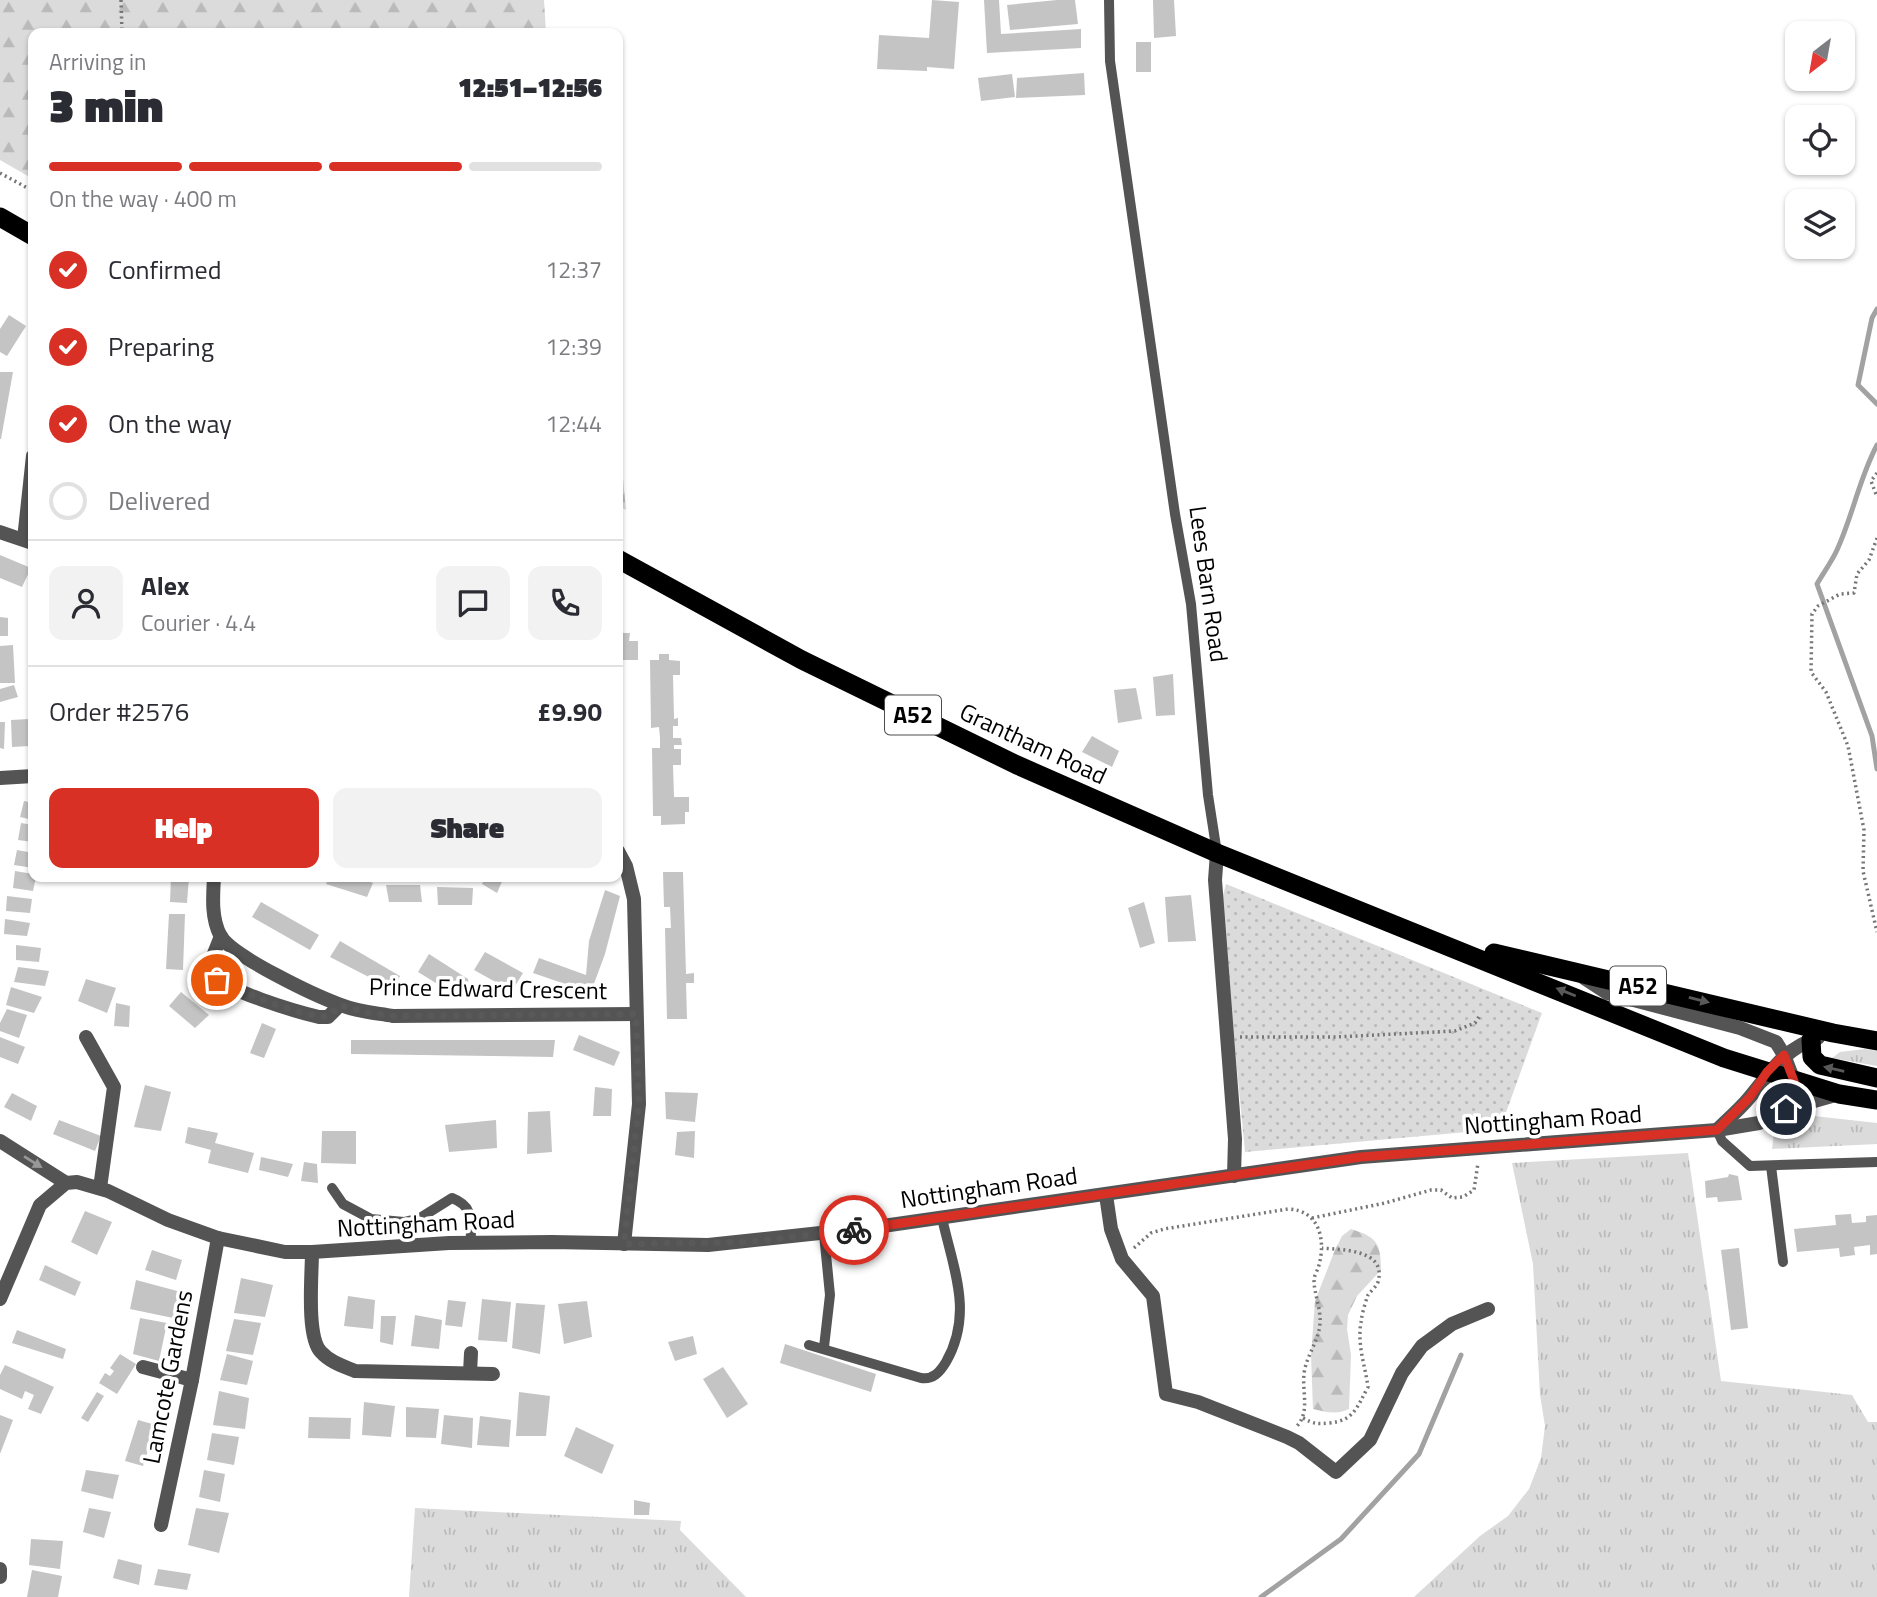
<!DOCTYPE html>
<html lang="en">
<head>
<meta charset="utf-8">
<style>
  body { margin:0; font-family:"Titillium Web",sans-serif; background:#f2f2f3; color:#2b2b33; height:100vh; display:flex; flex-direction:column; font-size:26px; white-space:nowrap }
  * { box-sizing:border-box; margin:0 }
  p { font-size:23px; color:#7c7c81 }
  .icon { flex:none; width:38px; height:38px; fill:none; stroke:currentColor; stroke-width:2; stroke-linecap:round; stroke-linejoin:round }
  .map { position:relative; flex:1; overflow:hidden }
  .sheet { position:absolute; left:28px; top:28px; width:595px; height:854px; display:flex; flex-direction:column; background:#fff; border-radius:14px; box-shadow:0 2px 5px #0004 }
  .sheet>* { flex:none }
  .needle { width:46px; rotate:211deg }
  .fabs { position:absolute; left:1785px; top:21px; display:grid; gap:14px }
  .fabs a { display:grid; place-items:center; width:70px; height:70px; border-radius:14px; background:#fff; box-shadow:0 2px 5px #0004; font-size:35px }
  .pin { position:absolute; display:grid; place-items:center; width:60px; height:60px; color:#fff; margin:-30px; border:4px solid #fff; border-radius:50%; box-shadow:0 2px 7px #0007 }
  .courier { position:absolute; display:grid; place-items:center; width:70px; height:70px; margin:-35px; border:5px solid #d93025; border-radius:50%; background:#fff; color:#222; box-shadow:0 2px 9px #0007 }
  .headline em { font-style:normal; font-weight:800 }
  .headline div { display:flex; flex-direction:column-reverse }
  .headline { display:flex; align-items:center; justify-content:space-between; height:119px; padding:0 21px }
  h1 { font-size:46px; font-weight:800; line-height:52px }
  .bar { display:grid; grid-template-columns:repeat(4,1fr); gap:10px 7px; align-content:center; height:84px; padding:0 21px }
  .bar i { height:9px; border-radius:5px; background:#e1e1e2 }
  .bar .selected { background:#d93025 }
  .bar p { grid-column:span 4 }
  .line { display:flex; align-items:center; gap:18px; padding:0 21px; border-top:2px solid #e1e1e2 }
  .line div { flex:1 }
  .round { display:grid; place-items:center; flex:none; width:74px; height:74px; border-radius:14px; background:#f2f2f3 }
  ol { padding:0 21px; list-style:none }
  li { display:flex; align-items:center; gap:21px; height:77px }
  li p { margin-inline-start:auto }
  li .icon { padding:7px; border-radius:50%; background:#d93025; color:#fff; stroke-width:4 }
  li:last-child { color:#7c7c81 }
  li i { width:38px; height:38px; border:4px solid #e1e1e2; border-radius:50% }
  .button { display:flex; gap:14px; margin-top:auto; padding:14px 21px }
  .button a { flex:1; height:80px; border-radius:14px; background:#d93025; color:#fff; font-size:28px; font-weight:800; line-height:80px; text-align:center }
  .button a+a { background:#f2f2f3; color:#2b2b33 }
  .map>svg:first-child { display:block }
</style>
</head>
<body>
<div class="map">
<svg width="1877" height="1597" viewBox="0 0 1877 1597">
  <defs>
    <pattern id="grass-tufts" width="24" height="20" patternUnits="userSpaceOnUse" patternTransform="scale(1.75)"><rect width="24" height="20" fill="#dbdbdb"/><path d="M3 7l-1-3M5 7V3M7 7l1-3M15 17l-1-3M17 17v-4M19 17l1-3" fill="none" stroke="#bababa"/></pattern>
    <pattern id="forest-firs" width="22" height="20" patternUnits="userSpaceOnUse" patternTransform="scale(1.75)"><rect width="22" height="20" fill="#dbdbdb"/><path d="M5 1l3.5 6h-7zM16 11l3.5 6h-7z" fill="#bababa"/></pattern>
    <pattern id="garden-dots" width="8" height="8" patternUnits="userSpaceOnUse" patternTransform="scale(1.75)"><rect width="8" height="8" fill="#dbdbdb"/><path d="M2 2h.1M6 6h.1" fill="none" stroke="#bababa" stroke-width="1.8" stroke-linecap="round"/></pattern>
  </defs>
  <rect width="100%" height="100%" fill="#fff"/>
  <!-- grass -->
  <g fill="url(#grass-tufts)">
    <polygon points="1865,1049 1877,1051 1877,1066 1832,1058 1840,1052"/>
    <polygon points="1814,1116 1877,1123 1877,1144 1772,1149 1774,1133"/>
    <polygon points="1688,1153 1721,1381 1852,1395 1868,1422 1877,1422 1877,1597 1414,1597 1480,1536 1508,1516 1529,1489 1541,1458 1545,1426 1540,1395 1533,1264 1512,1163"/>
    <polygon points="415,1508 681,1521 680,1530 746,1597 409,1597"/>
  </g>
  <!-- forest -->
  <g fill="url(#forest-firs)">
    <polygon points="0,0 544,0 546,33 33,33 33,179 0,160"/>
    <polygon points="618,426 626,510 618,506"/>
    <path d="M1351,1229C1376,1237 1381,1242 1381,1270L1357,1296L1348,1315L1347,1329L1351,1355L1349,1409C1337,1415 1326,1412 1313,1409L1311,1355L1315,1301L1335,1250L1342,1236Z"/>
  </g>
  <!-- garden -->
  <polygon fill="url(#garden-dots)" points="1226,884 1542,1013 1500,1129 1245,1152 1221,903"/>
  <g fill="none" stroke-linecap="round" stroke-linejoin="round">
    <!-- stream -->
    <g stroke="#a2a2a2" stroke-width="5">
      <polyline points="1877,309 1872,318 1858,385 1877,404"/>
      <path d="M1877,445C1859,479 1853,515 1837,550C1832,561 1824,572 1817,584L1872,736L1877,769"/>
      <polyline points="1261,1597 1341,1539 1419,1454 1461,1355"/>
    </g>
  </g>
  <!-- building -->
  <g fill="#c4c4c4">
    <polygon points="932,0 959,2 954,69 927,67 927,71 877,69 879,35 929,38"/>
    <polygon points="984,0 999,0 1001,34 1081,29 1081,48 987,53"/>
    <polygon points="1057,0 1075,0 1078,24 1010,30 1007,5"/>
    <polygon points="1153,0 1174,0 1176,36 1154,38"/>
    <rect x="1136" y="42" width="15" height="30"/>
    <polygon points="1084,73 1085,95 1016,98 1017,78"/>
    <polygon points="1012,74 1015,97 981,101 978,78"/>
    <polygon points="9,315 26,326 7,356 0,352 0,329"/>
    <polygon points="0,372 13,372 1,439 0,439"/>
    <polygon points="0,555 31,568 22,587 0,578"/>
    <polygon points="0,617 8,618 8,636 0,636"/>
    <polygon points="618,633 630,633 629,641 638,641 638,660 618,660"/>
    <polygon points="13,645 15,683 0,683 0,646"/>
    <polygon points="659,654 669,654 669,660 680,661 680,675 673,675 674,719 678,718 678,726 673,726 673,738 681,738 682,745 674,745 674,749 681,749 681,765 673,765 674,797 689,797 689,812 685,812 685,824 661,825 661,816 653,816 652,748 660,748 660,738 659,727 651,728 650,660 659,660"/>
    <polygon points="1173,674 1175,715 1156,716 1153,677"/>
    <polygon points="14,685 18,697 0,702 0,689"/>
    <polygon points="1136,688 1142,719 1118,723 1114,690"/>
    <polygon points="29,719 30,746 12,747 11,720"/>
    <polygon points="0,722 5,722 4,749 0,748"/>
    <polygon points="1092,736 1119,751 1112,767 1082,752"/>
    <polygon points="24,801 33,803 33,820 20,817"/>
    <polygon points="21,823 33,825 33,842 18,840"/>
    <polygon points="17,850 33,853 33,868 14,865"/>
    <polygon points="15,871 33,874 36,877 33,891 13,888"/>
    <polygon points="663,872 683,872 686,974 694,973 694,983 686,983 687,1019 667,1019 665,928 671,928 670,907 664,907"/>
    <polygon points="171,877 189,877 187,903 170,902"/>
    <polygon points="329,877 357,877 373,883 367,897 326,884"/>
    <polygon points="485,877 504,877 497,893 482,884"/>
    <polygon points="386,885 420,885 422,902 389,902"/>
    <polygon points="437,887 473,888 472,905 438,905"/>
    <polygon points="605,890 620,896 605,954 592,989 569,983 568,985 533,973 539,958 586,975 589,941"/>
    <polygon points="1191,895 1196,941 1168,942 1165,897"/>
    <polygon points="7,896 32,899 30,913 6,911"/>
    <polygon points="261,902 319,935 310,950 252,917"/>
    <polygon points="1144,902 1155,943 1140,948 1128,908"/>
    <polygon points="169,914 185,914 183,970 166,969"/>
    <polygon points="5,919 30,923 27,936 4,934"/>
    <polygon points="340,941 400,976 394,990 330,957"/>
    <polygon points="16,945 41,948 39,962 16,960"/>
    <polygon points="485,952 523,973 512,991 474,970"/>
    <polygon points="429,954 468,979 469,988 453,984 444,988 418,972"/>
    <polygon points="18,967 49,971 45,986 14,982"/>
    <polygon points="86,979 116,988 107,1013 78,1001"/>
    <polygon points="11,987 42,997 34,1013 6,1005"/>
    <polygon points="181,992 209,1015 195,1028 169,1006"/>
    <polygon points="116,1003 130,1006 129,1027 114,1026"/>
    <polygon points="7,1009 27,1015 19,1038 0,1031 0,1023"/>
    <polygon points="262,1023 276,1029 264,1058 250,1053"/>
    <polygon points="579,1035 620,1052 614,1066 573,1050"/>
    <polygon points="0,1037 25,1047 18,1064 0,1057"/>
    <polygon points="351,1040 555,1040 553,1057 351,1054"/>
    <polygon points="145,1085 171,1092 161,1131 134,1127"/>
    <polygon points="595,1087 612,1089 611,1116 593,1116"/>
    <polygon points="665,1092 698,1093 695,1122 666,1119"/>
    <polygon points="12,1093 37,1106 31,1121 4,1107"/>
    <polygon points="550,1111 552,1152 527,1154 528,1112"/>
    <polygon points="59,1120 101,1136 95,1151 53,1134"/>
    <polygon points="496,1120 497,1148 449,1152 445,1125"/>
    <polygon points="188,1127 218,1133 215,1143 254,1153 248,1173 208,1163 211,1150 185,1143"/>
    <polygon points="322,1131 356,1131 356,1164 321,1163"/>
    <polygon points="695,1131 694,1158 675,1155 677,1132"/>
    <polygon points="261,1157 293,1164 288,1177 259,1170"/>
    <polygon points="304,1162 317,1164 318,1183 301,1181"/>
    <polygon points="1729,1174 1738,1176 1742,1200 1718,1202 1717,1197 1706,1198 1705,1181 1728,1177"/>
    <polygon points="85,1211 112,1222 97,1255 71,1242"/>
    <polygon points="1851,1214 1852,1223 1866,1222 1866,1216 1877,1215 1877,1254 1870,1255 1870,1245 1854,1247 1855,1255 1840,1257 1839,1248 1797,1252 1794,1229 1836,1225 1835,1215"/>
    <polygon points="1739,1248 1748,1328 1731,1330 1721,1250"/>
    <polygon points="152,1250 182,1260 176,1280 145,1270"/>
    <polygon points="45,1265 81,1282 75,1296 39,1280"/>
    <polygon points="241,1278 273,1285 265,1317 234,1313"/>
    <polygon points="136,1280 181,1292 173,1318 130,1309"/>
    <polygon points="348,1296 375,1300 373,1329 344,1326"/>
    <polygon points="482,1299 511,1302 507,1342 478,1340"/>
    <polygon points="448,1300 466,1302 462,1327 445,1325"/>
    <polygon points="587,1301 592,1337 564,1344 558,1304"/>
    <polygon points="516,1303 545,1305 540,1354 512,1348"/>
    <polygon points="415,1315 442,1320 439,1349 411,1346"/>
    <polygon points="381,1316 396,1316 393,1345 380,1342"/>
    <polygon points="140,1318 167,1323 159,1361 133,1354"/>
    <polygon points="234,1319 261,1323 253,1355 226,1351"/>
    <polygon points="17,1330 66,1349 63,1359 12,1343"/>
    <polygon points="693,1336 697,1354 675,1361 668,1342"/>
    <polygon points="785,1344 876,1374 871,1392 780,1363"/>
    <polygon points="120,1354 136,1364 117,1394 99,1383 105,1373 110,1376 114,1371 110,1368"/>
    <polygon points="227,1354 253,1361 247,1385 220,1380"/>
    <polygon points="5,1365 54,1387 41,1414 28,1409 34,1395 25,1391 22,1399 0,1389 0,1375"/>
    <polygon points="723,1367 748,1404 727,1418 703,1379"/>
    <polygon points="219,1391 249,1398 245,1429 213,1425"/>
    <polygon points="97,1392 104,1396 88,1422 81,1418"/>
    <polygon points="519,1392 550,1396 546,1436 516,1436"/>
    <polygon points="364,1402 395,1406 391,1437 362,1435"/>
    <polygon points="406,1407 439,1409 436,1438 406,1437"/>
    <polygon points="0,1415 13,1420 0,1454"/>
    <polygon points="444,1415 473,1418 472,1448 441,1444"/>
    <polygon points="480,1416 511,1420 509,1447 477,1445"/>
    <polygon points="309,1417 351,1418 350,1439 308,1438"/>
    <polygon points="138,1420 156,1425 143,1466 125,1461"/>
    <polygon points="576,1427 614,1445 602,1474 564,1456"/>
    <polygon points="212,1433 239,1437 234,1465 207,1460"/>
    <polygon points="86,1470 119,1475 113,1499 81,1491"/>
    <polygon points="204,1470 225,1474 220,1502 199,1497"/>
    <polygon points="634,1500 650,1503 649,1515 634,1515"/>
    <polygon points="89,1508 111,1512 104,1538 83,1532"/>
    <polygon points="196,1508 229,1513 219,1553 188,1545"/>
    <polygon points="31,1539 63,1541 60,1569 29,1565"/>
    <polygon points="118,1559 142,1565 139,1585 113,1578"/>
    <polygon points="158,1569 191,1574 187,1590 154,1585"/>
    <polygon points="32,1570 62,1576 58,1597 27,1597"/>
  </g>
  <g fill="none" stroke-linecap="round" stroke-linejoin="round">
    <!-- path -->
    <g stroke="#767676" stroke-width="3.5" stroke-dasharray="2 3.5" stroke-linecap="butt">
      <polyline points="121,0 122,33"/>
      <polyline points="0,173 33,191"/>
      <polyline points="1877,473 1871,481 1877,497"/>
      <polyline points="1877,538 1869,560 1857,574 1854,593 1840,594 1818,606 1812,614 1811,672 1826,692 1848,746 1864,830 1863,871 1877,932"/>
      <polyline points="1240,1037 1336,1037 1455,1031 1475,1023 1480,1015"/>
      <polyline points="1312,1218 1385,1203 1431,1190 1441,1190 1452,1198 1463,1197 1474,1190 1478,1163"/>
      <path d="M1134,1248L1151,1233L1164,1229L1288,1209C1319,1210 1326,1239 1319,1265C1318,1270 1314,1275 1314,1280C1314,1294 1321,1308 1320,1323C1319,1341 1306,1356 1304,1374C1302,1392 1310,1412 1297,1426"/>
      <path d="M1303,1418C1313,1424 1318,1424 1329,1423C1354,1421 1357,1407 1368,1387C1365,1365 1357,1345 1361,1322C1362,1314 1365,1303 1368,1295C1371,1291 1376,1287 1378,1282C1387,1249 1342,1250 1322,1248"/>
    </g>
    <!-- service -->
    <g stroke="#545454" stroke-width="10">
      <polyline points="1109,0 1110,61 1175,514 1191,604 1208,795 1217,853"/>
      <polyline points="1717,1130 1722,1141 1750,1166 1877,1162"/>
      <polyline points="1771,1166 1783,1262"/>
      <path d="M332,1188L343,1204L371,1219L404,1222L420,1218L452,1198C475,1207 470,1221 471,1243"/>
      <polyline points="824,1234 830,1295 824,1347"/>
      <path d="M809,1345L921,1378C933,1380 940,1372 946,1362C974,1313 953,1268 942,1218"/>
    </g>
    <!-- minor -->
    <g stroke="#545454" stroke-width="14">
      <polyline points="0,532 32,543"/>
      <polyline points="24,539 33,456"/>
      <polyline points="0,778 33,776"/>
      <polyline points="618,851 626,866 634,899 639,1104 624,1244"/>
      <polyline points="1217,853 1215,880 1235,1139 1234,1176"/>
      <path d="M214,877C213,896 211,917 220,935C231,956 316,996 341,1005C358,1012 376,1013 393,1016L636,1014"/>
      <path d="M221,936L211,961L210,973C226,991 294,1011 319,1017H328L340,1005"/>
      <polyline points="86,1037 114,1087 100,1188"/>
      <polyline points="0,1141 66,1183"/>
      <polyline points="1106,1195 1111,1229 1122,1259 1153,1296 1166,1394 1198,1402 1287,1437 1299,1443 1336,1472 1370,1440 1402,1373 1422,1346 1452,1324 1488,1309"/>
      <path d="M312,1252C312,1274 306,1337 321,1352C330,1362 343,1366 355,1371L493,1374"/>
      <polyline points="143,1367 192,1380"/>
      <polyline points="470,1373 471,1353"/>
      <polyline points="161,1525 192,1380 218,1238"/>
      <polyline points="0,1569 0,1577"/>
    </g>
    <!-- tertiary -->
    <g stroke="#545454" stroke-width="14">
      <polyline points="1584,978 1607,993 1740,1028 1776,1042 1784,1055 1794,1081 1786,1109"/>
      <path d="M1717,1130C1728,1119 1739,1110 1749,1098C1770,1073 1784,1048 1818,1038"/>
      <polyline points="0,1299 40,1205 66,1183 77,1182 108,1191 168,1220 218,1238 285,1252 312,1252 449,1243 552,1242 708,1245 876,1227 1361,1157 1717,1130 1759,1123 1786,1109 1839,1094"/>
    </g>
    <!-- trunk -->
    <g stroke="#000" stroke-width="19">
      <polyline points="0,217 33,236"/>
      <polyline points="618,559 802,660 1017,765 1217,853 1724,1058 1839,1094 1877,1100"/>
      <polyline points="1494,953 1833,1033 1877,1041"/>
      <polyline points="1811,1040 1812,1057 1820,1065 1877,1078"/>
    </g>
  </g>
  <!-- one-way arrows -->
  <defs><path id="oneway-solid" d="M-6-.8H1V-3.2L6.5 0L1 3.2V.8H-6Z" transform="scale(1.75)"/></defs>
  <g fill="#595959">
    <use href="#oneway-solid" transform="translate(1566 992) rotate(-158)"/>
    <use href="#oneway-solid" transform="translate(1699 1000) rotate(14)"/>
    <use href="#oneway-solid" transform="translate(1834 1069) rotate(-167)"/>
  </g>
  <use fill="#989898" href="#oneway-solid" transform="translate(33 1162) rotate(32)"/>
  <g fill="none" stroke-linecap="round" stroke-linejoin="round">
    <!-- done -->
    <path stroke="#595959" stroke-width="7" stroke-dasharray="0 12.6" d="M217,980C251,994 290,1014 328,1017L340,1005L364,1012L393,1016L636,1014L639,1104L624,1244L749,1242L854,1230"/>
    <!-- route -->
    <polyline stroke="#d93025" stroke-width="9" points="854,1230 1361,1157 1717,1130 1750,1097 1767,1072 1784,1055 1794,1081 1786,1109"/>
  </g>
  <g text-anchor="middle" stroke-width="7" stroke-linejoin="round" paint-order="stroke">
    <!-- shield labels -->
    <g fill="#fff" stroke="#4c4c4c" stroke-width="2">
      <rect x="885" y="695.5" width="56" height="39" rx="5"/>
      <rect x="1610" y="966.5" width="56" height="39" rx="5"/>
    </g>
    <g font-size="23" font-weight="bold" fill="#000">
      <text x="913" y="723">A52</text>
      <text x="1638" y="994">A52</text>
    </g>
    <!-- street labels -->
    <g font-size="24" fill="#000" stroke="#fff">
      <text transform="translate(1208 584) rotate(82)" y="8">Lees Barn Road</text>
      <text transform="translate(1033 744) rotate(25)" y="8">Grantham Road</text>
      <text transform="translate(488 989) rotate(1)" y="8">Prince Edward Crescent</text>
      <text transform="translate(1553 1120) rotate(-4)" y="8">Nottingham Road</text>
      <text transform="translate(989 1188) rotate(-8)" y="8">Nottingham Road</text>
      <text transform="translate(426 1224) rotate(-3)" y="8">Nottingham Road</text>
      <text transform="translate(168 1377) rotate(-79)" y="8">Lamcote Gardens</text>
    </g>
  </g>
</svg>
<div class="fabs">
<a><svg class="needle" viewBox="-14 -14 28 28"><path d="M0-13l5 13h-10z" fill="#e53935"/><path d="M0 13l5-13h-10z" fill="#7c7c81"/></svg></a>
<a><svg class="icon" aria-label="locate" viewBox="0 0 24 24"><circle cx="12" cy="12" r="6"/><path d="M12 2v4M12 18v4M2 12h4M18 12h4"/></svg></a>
<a><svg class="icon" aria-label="layers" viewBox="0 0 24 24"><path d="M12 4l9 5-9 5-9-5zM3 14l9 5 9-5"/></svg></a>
</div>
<div class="pin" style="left:217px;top:980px;background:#ea580c"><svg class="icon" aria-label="bag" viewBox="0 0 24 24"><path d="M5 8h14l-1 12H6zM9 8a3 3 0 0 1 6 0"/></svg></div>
<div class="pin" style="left:1786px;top:1109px;background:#1f2937"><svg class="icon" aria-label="home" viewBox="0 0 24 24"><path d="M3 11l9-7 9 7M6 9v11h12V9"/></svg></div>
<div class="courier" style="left:854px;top:1230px"><svg class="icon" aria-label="bike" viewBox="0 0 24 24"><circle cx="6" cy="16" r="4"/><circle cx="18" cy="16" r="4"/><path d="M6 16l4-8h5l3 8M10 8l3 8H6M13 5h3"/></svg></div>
<section class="sheet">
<div class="headline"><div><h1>3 min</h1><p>Arriving in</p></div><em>12:51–12:56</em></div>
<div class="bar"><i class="selected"></i><i class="selected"></i><i class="selected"></i><i></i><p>On the way · 400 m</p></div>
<ol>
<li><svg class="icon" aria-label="check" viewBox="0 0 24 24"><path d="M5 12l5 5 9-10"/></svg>Confirmed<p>12:37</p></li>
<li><svg class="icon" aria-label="check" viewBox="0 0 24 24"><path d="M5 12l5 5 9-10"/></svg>Preparing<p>12:39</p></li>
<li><svg class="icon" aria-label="check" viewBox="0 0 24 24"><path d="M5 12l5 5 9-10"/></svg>On the way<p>12:44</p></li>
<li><i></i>Delivered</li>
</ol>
<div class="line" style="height:126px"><a class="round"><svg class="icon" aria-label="person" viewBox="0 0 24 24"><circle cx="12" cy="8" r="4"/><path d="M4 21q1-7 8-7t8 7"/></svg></a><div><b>Alex</b><p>Courier · 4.4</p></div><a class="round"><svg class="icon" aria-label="chat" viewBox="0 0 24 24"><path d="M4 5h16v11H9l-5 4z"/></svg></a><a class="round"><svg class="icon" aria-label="phone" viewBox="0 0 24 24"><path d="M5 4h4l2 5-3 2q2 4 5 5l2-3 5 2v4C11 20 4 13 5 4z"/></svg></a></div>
<div class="line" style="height:91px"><div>Order #2576</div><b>£9.90</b></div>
<div class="button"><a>Help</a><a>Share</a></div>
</section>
</div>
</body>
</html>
